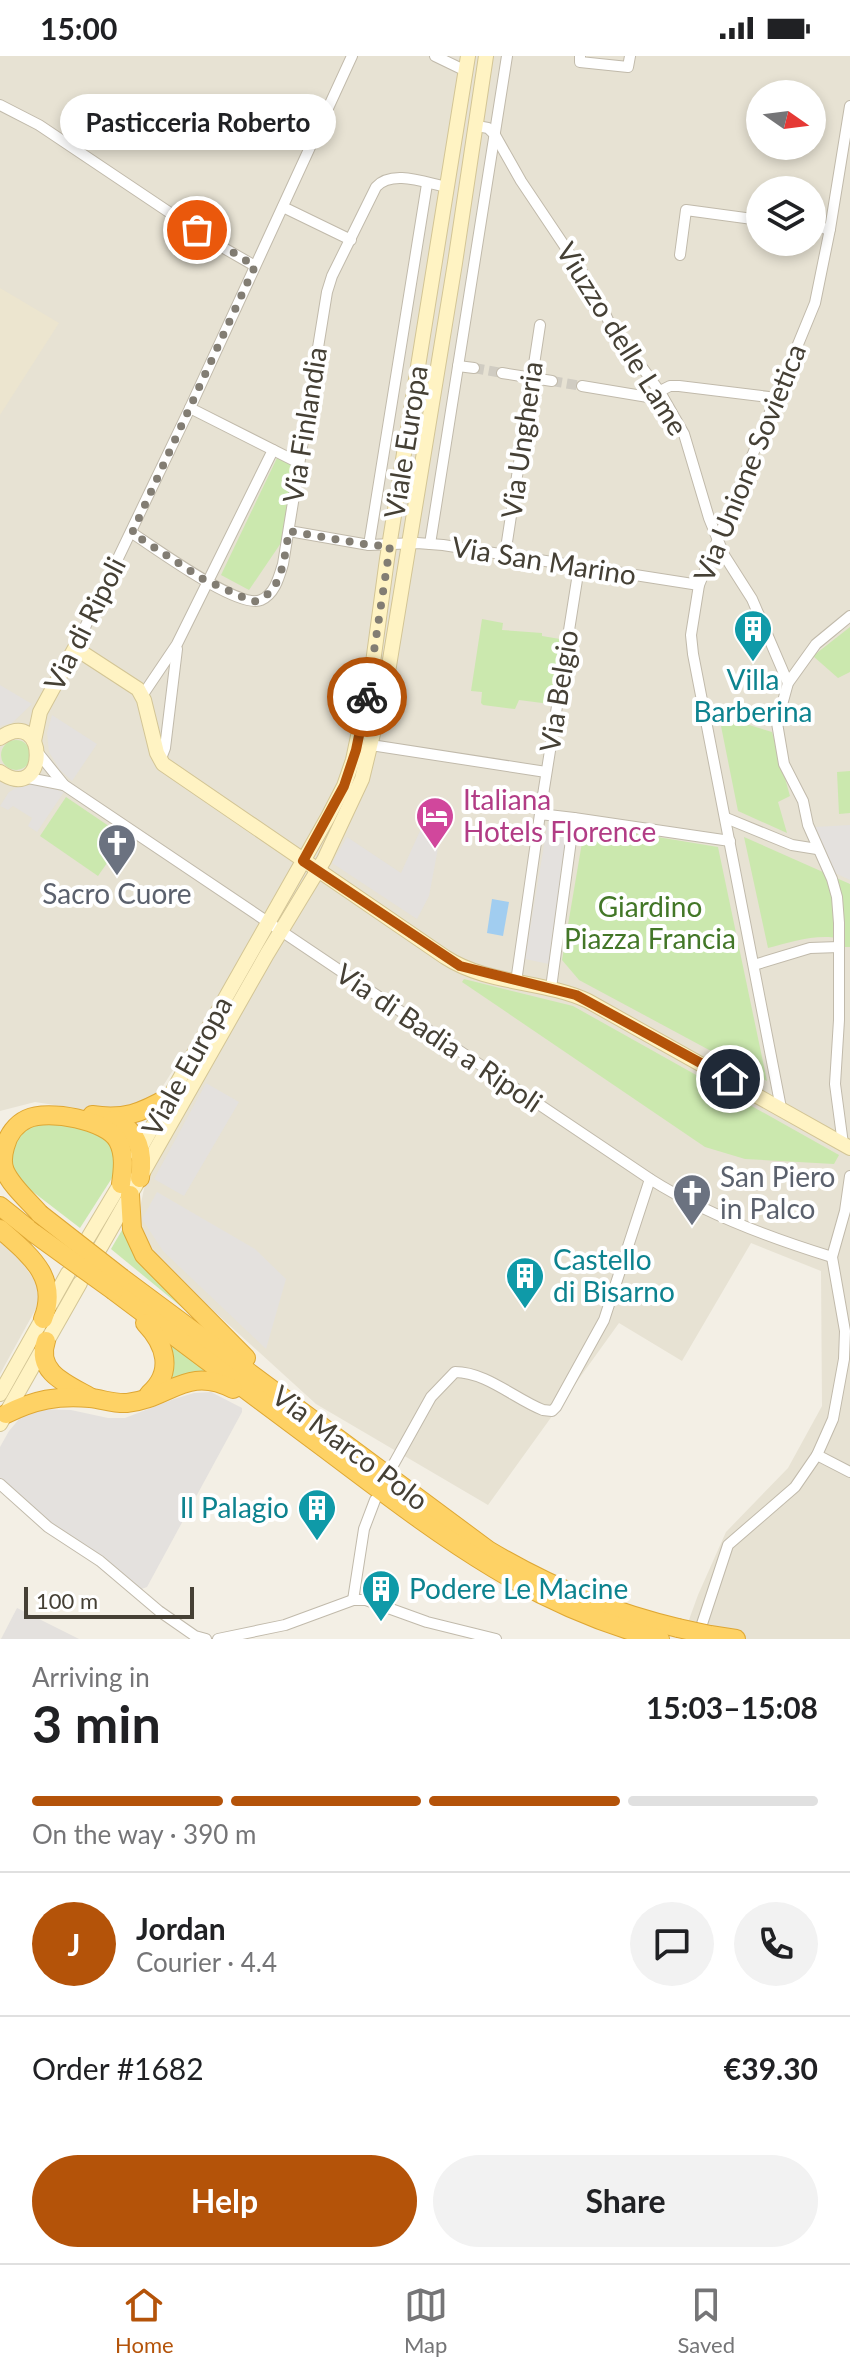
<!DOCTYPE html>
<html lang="en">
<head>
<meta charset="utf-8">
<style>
  body { margin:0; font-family:Lato,sans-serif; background:#f2f2f2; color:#202124; height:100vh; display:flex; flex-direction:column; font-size:30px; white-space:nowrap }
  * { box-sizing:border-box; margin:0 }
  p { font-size:26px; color:#757577 }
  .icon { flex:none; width:44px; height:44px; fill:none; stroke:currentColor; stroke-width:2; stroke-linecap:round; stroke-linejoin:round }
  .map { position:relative; height:1583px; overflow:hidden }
  .sheet { display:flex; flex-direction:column; background:#fff; flex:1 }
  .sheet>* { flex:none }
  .needle { width:52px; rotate:104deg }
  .buttons { position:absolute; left:746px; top:24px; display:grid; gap:16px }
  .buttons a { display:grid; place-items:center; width:80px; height:80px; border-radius:50%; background:#fff; box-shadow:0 4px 12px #0003; font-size:40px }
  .scale { position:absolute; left:24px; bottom:20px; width:170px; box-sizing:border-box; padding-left:8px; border:4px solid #454035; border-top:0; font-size:22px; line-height:28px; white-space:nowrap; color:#454035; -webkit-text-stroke:6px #fff; paint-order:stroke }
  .pin { position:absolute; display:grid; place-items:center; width:68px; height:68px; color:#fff; margin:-34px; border:4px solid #fff; border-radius:50%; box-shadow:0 2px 8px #0007 }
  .courier { position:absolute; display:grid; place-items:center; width:80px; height:80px; margin:-40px; border:6px solid #b45309; border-radius:50%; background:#fff; color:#222; box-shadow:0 2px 10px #0007 }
  .bubble { position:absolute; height:56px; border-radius:28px; background:#fff; box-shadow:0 4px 12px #0003; font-size:26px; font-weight:700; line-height:56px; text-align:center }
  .head em { font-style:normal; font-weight:700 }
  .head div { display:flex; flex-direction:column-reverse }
  .head { display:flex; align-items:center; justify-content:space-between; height:136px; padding:0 32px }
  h1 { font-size:52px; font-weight:700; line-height:60px }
  .bar { display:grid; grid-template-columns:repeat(4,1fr); gap:12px 8px; align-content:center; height:96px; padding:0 32px }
  .bar i { height:10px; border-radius:6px; background:#e0e0e0 }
  .bar .selected { background:#b45309 }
  .bar p { grid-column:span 4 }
  .line { display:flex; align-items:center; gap:20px; padding:0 32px; border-top:2px solid #e0e0e0 }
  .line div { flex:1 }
  .round { display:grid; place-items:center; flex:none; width:84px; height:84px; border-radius:42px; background:#f2f2f2 }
  .cta { display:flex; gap:16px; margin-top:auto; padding:16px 32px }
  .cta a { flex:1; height:92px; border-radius:48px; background:#b45309; color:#fff; font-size:32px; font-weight:700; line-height:92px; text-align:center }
  .cta a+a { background:#f2f2f2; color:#202124 }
  .status { display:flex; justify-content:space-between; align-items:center; height:56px; padding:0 40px; background:#fff; direction:ltr }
  .status svg { height:22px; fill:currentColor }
  .tabs { display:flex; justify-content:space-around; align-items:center; height:112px; border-top:2px solid #e0e0e0; background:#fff; font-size:22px; color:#757577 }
  .tabs a { display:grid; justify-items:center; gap:4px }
  .tabs .selected { color:#b45309 }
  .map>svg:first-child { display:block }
</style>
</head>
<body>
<div class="status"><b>15:00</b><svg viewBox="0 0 49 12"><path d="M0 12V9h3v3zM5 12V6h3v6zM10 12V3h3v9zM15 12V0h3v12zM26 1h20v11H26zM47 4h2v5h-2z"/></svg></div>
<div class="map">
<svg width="850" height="1583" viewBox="0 0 850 1583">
  <rect width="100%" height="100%" fill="#f3efe5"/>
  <!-- residential -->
  <g fill="#e7e2d3" fill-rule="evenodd">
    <path d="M0,0H850V1583H682L698,1539L726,1476L788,1412L822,1350L821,1215L751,1187L682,1305L619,1267L488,1449L316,1348L150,1197L138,1177L140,1152L147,1118L202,1021L177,1008L161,1033L145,1047L117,1055L87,1054L35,1046L0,1055ZM760,38H812V90H760ZM760,134H812V186H760Z"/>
    <polygon points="0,1182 14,1195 44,1238 0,1318"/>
  </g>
  <!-- education -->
  <polygon fill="#ece5cf" points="0,232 59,267 0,359"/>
  <!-- green -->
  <g fill="#cbe8ae">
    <polygon points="277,402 294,410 283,484 249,534 221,519"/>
    <polygon points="482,563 503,567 502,574 542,577 542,580 560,583 550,648 519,644 515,653 483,649 481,647 482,636 471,635"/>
    <polygon points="850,571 850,616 838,622 813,600"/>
    <polygon points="719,660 772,676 790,740 778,746 787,777 738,755"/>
    <circle cx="16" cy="699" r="15"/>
    <polygon points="850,715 850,757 839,758 837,716"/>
    <polygon points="66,741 125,781 98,820 40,780"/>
    <polygon points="585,769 718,791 767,1025 579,924 562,904"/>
    <path d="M744,781L850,828V891H842V883C817,877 792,886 768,892Z"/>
    <polygon points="464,923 573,950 839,1099 834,1108 745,1103 705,1091 462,926"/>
    <path d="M28,1066L95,1072L112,1088L115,1110L112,1122L80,1172L15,1122C1,1101 13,1083 28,1066Z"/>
    <polygon points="125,1169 195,1262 111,1193"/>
    <polygon points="170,1287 211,1317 166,1328"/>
  </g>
  <!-- parking -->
  <g fill="#e4e1de">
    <polygon points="0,629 32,648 12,667 0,670"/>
    <polygon points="52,659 97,688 72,725 60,714 49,696 47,677"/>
    <polygon points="37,728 64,736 37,776 28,770 32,762 13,750 8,754 0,750 9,736 18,731"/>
    <polygon points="420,755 444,760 429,840 417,863 332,807 347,781 401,817 420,775"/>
    <polygon points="548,765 569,768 549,908 525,903"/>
    <polygon points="850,769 850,824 835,817 815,771"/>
    <polygon points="206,1027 239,1046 184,1140 154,1123"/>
    <polygon points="157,1136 255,1193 286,1223 266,1293 163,1195 142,1163"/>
    <polygon points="211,1336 242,1352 242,1356 147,1531 139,1534 56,1472 0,1423 0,1391 9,1375 20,1362 34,1353 71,1354 108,1362 125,1362 174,1343 194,1337"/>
    <polygon points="17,1552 79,1583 1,1583"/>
  </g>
  <!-- water -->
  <polygon fill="#a1cdf0" points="492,843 509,846 503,880 487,877"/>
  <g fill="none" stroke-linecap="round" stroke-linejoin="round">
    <!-- street-tunnel -->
    <g stroke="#d0ccc2" stroke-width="10" stroke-dasharray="10 5" stroke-linecap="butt">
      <polyline points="474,312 502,317"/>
      <polyline points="552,325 582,330"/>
    </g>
    <!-- street casing -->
    <g stroke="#c1baab" stroke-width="12">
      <g id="street">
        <polyline points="435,0 466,15"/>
        <polyline points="580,0 580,6 628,11 630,0"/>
        <polyline points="0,49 39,69 215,187 255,210"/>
        <polyline points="477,70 488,72 495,79 521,125 594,234 609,266 660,336 684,378 709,462 724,499 752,543 788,627"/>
        <polyline points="283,151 351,184"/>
        <polyline points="812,171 830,173"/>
        <polyline points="680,199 686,154 760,164"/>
        <polyline points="458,310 474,312"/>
        <polyline points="502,317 552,325"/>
        <polyline points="582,330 648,341 670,330 679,330 777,342"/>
        <polyline points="190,352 299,407"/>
        <polyline points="289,475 369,489 417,487 443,489 699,529"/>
        <path d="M132,477C154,491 239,554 261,544C275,538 279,521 283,508L327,236L332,220L376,131C392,113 426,127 447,131"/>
        <polyline points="430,488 507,0"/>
        <polyline points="369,489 427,128"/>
        <polyline points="505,499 540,269"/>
        <polyline points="75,592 190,352 352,0"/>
        <polyline points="142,640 177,588 273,394"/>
        <polyline points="371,689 546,716"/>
        <path d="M39,698L64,729L650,1123C705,1158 770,1182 832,1201"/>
        <polyline points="160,705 165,692 177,593"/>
        <polyline points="23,721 64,729"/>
        <polyline points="540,758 579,511"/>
        <polyline points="574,762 730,785"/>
        <polyline points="726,762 792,789 817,793"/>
        <polyline points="754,909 810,892 839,891"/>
        <polyline points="516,926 540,758 574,762 551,932"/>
        <polyline points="781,1052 693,598 691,579 699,529 815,247 830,173 850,50"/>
        <polyline points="843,1088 835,1028 839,964 839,867 837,841 832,823 808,769 803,745 784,708 777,667 788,627 816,588 850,560"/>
        <polyline points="817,1399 850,1416"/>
        <path d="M392,1411L431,1341L455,1316C486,1316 515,1343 543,1354L552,1355L556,1351L604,1264L650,1123"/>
        <polyline points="0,1428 48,1471 100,1505 159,1555 195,1580 206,1583"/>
        <polyline points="353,1544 364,1473 375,1444"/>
        <polyline points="701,1571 728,1489 795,1431 817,1399 833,1363 844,1303 845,1275 832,1201 845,1155 850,1120"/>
        <polyline points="218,1583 285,1569 353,1544 366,1544 427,1566 496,1583"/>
      </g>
    </g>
    <!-- secondary casing -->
    <g stroke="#d3c595" stroke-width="16">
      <g id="secondary">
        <path d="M0,682C49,648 49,750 0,716"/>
        <path d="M34,685L40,656L75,592L138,633L144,644L157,697L163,708L445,901C488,929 543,924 588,945L850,1092"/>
        <polyline points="137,1098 328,761 344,730 353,704 372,614 387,503 468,0"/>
        <polyline points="88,1182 125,1120"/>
        <polyline points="100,1192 267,898 324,804 362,723 388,616 455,207 486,0"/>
        <polyline points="0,1338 68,1217"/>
        <polyline points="0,1368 80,1227"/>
      </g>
    </g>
    <!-- highway casing -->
    <g stroke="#dea734" stroke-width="20">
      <g id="highway">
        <path d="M92,1059C124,1064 141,1057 169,1041"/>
        <path d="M115,1063C139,1077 144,1096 140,1122"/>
        <polyline points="130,1139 132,1173 144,1199 246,1302"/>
        <polyline points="0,1150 35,1178"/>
        <path d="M40,1158C29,1145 12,1131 5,1115C2,1108 3,1098 5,1091C8,1079 16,1068 27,1063C48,1053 107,1064 118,1085C125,1098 123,1114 121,1128"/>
        <path d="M0,1173C28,1198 60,1221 43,1263"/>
        <path d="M122,1222L488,1494C548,1530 610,1556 678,1572"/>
        <path d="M114,1235C184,1287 254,1339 324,1392C432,1473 526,1549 660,1583"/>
        <path d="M145,1267C166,1289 174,1316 149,1338"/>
        <path d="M46,1285C35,1316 67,1328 90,1341"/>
        <path d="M6,1358C34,1344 58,1339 90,1342C102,1343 114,1348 127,1347C169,1343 187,1309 233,1333"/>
        <polyline points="710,1579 736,1583"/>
      </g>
    </g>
    <!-- street -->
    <use href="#street" stroke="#fff" stroke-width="10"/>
    <!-- secondary -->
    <use href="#secondary" stroke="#fff3c3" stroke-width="14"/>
    <!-- highway -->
    <use href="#highway" stroke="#fed265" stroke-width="18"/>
    <!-- highway-bridge casing -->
    <g stroke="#dea734" stroke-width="20" stroke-linecap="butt">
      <g id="highway-bridge">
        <polyline points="40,1158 122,1222"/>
        <polyline points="35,1178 114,1235"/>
        <polyline points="678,1572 710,1579"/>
      </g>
    </g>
    <!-- highway-bridge -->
    <use href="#highway-bridge" stroke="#fed265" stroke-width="18"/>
  </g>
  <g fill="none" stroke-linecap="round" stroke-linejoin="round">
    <!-- done -->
    <path stroke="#827d73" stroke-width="8" stroke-dasharray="0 14.4" d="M197,174L255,210L132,477L203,523L253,546C283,538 284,501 289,475L369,489L390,490L367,641"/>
    <!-- route -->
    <polyline stroke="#b45309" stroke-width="10" points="367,641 356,694 344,730 303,805 460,910 576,939 730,1023"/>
  </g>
  <!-- icons -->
  <defs>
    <g id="building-pin" transform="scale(2)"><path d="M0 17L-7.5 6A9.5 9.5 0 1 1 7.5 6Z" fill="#0f9aa8" stroke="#fff"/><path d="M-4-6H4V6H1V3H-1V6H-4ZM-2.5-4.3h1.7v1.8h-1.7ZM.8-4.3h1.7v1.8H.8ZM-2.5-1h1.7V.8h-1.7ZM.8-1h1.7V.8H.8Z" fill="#fff"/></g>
    <g id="hotel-pin" transform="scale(2)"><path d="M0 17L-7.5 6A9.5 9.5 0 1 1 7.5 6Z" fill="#d1479c" stroke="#fff"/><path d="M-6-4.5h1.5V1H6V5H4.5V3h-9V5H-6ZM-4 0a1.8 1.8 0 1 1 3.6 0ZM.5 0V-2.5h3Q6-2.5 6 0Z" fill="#fff"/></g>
    <g id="church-pin" transform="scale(2)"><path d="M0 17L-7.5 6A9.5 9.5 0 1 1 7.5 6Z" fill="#6b7280" stroke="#fff"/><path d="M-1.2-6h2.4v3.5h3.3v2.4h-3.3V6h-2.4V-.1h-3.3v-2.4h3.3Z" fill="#fff"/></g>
  </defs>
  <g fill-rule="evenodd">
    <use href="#building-pin" x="753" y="573"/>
    <use href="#hotel-pin" x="435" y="760"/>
    <use href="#church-pin" x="117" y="787"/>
    <use href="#church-pin" x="692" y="1137"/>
    <use href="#building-pin" x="525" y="1220"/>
    <use href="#building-pin" x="317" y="1452"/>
    <use href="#building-pin" x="381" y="1533"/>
  </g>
  <g text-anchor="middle" stroke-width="8" stroke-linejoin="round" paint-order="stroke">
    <!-- street labels -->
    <g font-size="28" fill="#454035" stroke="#fff">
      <text transform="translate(622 283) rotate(58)" y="10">Viuzzo delle Lame</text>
      <text transform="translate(305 369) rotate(-81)" y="10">Via Finlandia</text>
      <text transform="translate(522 384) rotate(-82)" y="10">Via Ungheria</text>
      <text transform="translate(406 386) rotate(-81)" y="10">Viale Europa</text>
      <text transform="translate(750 407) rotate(-68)" y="10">Via Unione Sovietica</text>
      <text transform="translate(544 505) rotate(9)" y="10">Via San Marino</text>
      <text transform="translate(85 568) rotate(-63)" y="10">Via di Ripoli</text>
      <text transform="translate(559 635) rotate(-81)" y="10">Via Belgio</text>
      <text transform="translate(439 982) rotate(34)" y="10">Via di Badia a Ripoli</text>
      <text transform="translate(187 1010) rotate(-61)" y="10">Viale Europa</text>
      <text transform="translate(350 1392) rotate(37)" y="10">Via Marco Polo</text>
    </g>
    <!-- culture labels -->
    <g font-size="28" fill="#0d838f" stroke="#fff" text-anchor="start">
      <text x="753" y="634" text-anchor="middle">Villa<tspan x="753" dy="32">Barberina</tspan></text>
      <text x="553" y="1214">Castello<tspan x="553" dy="32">di Bisarno</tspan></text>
      <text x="289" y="1462" text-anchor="end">Il Palagio</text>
      <text x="409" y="1543">Podere Le Macine</text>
    </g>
    <!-- hotel labels -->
    <g font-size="28" fill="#b23c85" stroke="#fff" text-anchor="start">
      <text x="463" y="754">Italiana<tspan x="463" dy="32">Hotels Florence</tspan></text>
    </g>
    <!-- worship labels -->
    <g font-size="28" fill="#5b616d" stroke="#fff">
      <text x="117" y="848">Sacro Cuore</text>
      <text x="720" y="1131" text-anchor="start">San Piero<tspan x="720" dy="32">in Palco</tspan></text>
    </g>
    <!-- park labels -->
    <g font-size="28" fill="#437728" stroke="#fff">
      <text x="650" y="861">Giardino<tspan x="650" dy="32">Piazza Francia</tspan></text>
    </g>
  </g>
</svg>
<div class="buttons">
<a><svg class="needle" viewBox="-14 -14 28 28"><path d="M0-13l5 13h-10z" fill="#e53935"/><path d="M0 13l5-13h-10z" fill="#757577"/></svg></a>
<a><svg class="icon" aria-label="layers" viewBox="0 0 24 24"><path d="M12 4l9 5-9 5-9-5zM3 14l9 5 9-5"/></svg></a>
</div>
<div class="scale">100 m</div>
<div class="pin" style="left:197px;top:174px;background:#ea580c"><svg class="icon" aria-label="bag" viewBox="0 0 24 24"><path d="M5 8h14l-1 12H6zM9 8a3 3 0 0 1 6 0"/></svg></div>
<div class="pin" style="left:730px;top:1023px;background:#1f2937"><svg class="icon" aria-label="home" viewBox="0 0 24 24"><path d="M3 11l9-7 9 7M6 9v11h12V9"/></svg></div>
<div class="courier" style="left:367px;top:641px"><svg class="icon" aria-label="bike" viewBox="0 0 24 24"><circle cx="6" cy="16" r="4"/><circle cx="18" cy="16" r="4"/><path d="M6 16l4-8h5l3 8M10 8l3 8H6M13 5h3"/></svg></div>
<div class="bubble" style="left:60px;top:38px;width:276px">Pasticceria Roberto</div>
</div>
<section class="sheet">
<div class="head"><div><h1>3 min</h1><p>Arriving in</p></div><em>15:03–15:08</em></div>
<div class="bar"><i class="selected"></i><i class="selected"></i><i class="selected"></i><i></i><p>On the way · 390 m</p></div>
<div class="line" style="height:144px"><b class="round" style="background:#b45309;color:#fff">J</b><div><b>Jordan</b><p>Courier · 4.4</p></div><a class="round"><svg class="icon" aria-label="chat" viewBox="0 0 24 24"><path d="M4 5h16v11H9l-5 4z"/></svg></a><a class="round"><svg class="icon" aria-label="phone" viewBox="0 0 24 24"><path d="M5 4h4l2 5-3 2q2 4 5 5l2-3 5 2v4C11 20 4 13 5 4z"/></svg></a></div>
<div class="line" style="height:104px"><div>Order #1682</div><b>€39.30</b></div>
<div class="cta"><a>Help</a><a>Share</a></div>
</section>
<nav class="tabs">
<a class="selected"><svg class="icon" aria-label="home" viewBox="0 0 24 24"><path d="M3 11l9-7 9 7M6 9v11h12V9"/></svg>Home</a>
<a><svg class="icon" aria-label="map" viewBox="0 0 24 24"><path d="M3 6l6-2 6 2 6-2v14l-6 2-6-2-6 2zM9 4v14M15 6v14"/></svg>Map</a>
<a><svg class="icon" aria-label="saved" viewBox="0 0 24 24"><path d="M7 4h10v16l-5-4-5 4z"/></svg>Saved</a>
</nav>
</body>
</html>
